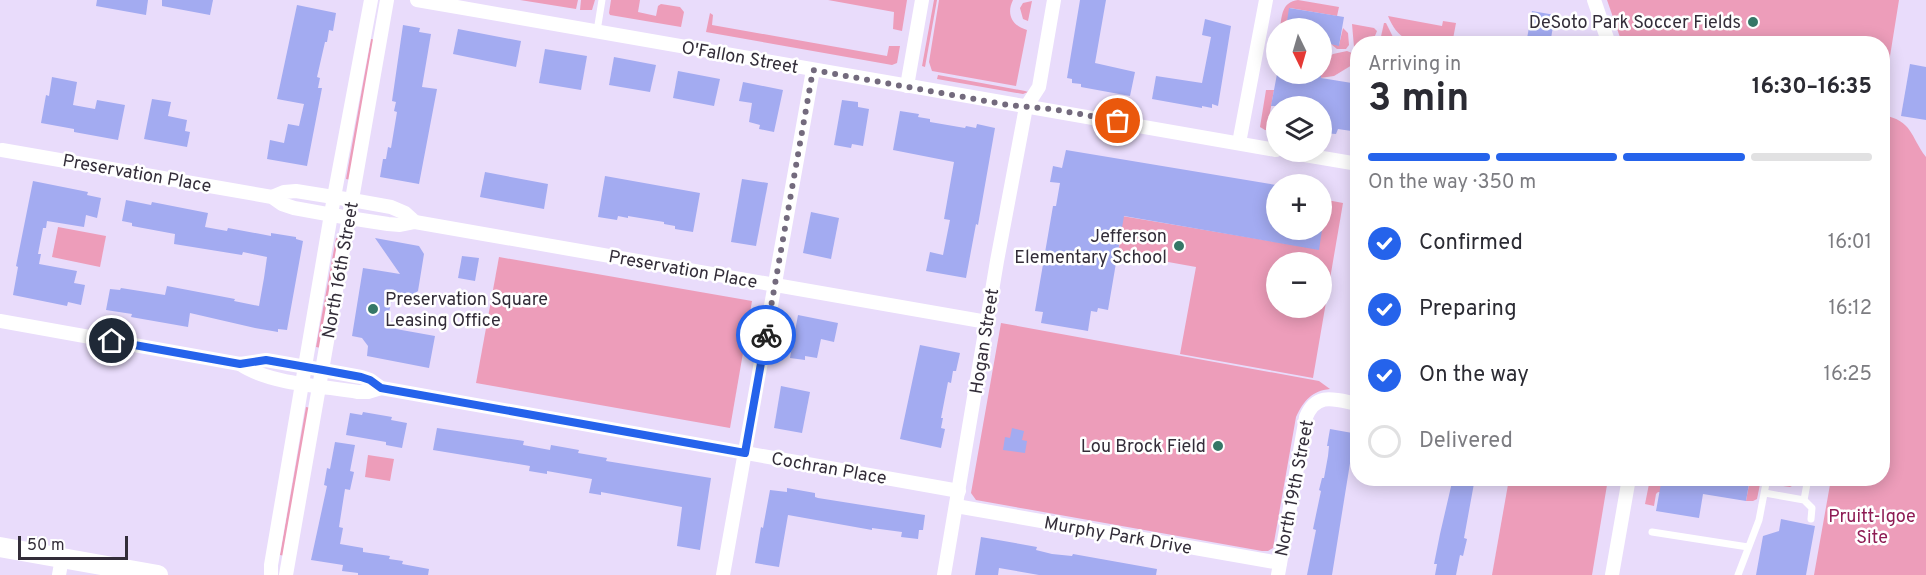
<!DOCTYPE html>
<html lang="en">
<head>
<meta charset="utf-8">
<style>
  body { margin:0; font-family:Overpass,sans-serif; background:#f7f7f7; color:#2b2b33; height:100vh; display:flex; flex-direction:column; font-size:22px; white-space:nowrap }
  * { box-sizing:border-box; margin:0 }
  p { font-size:20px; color:#7c7c81 }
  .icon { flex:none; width:33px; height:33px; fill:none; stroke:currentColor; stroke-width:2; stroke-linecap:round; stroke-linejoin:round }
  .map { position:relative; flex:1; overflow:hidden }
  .drawer { position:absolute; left:1350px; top:36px; width:540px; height:450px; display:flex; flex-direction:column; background:#fff; border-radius:24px; box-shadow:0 3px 15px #0003 }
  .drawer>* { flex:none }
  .needle { width:39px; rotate:175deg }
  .fabs { position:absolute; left:1266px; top:18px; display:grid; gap:12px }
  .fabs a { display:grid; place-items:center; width:66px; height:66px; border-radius:50%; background:#fff; box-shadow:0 3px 15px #0003; font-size:30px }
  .scale { position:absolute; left:18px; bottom:15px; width:110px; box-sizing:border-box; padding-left:6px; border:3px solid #332d39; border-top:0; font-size:16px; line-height:21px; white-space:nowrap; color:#332d39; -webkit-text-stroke:4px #fff; paint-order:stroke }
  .pin { position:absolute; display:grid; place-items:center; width:51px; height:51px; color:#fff; margin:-26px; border:3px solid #fff; border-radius:50%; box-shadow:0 2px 6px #0007 }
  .courier { position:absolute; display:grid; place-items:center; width:60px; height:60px; margin:-30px; border:4px solid #2563eb; border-radius:50%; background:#fff; color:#222; box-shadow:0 2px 8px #0007 }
  .overview em { font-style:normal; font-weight:700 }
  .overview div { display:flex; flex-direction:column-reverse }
  .overview { display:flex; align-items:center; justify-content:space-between; height:102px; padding:0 18px }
  h1 { font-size:39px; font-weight:700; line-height:45px }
  .bar { display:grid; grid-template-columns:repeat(4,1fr); gap:9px 6px; align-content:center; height:72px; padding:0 18px }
  .bar i { height:8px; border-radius:4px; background:#e1e1e2 }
  .bar .active { background:#2563eb }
  .bar p { grid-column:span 4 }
  ol { padding:0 18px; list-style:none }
  li { display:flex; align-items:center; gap:18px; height:66px }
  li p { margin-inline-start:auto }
  li .icon { padding:6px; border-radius:50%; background:#2563eb; color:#fff; stroke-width:4 }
  li:last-child { color:#7c7c81 }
  li i { width:33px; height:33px; border:3px solid #e1e1e2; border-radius:50% }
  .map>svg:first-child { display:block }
</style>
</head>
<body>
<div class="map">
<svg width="1926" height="575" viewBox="0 0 1926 575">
  <rect width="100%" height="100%" fill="#e9dcfb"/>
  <!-- green -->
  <g fill="#ed9dba" fill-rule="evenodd">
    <polygon points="520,0 578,0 576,9"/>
    <polygon points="581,0 595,0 592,10 580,10"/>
    <polygon points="611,0 640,0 638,12 656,16 658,6 661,4 680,7 684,12 681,27 610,15 609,13"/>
    <polygon points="828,0 907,0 902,31 893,29 894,12"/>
    <polygon points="934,0 937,0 925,67 922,66"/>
    <path d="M939,0H1013C1006,14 1012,26 1027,30L1016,86L932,71L929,62Z"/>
    <path d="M1298,0L1339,7L1337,16L1290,8L1286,28H1280C1282,15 1282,2 1298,0Z"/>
    <polygon points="1607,0 1899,0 1883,100 1882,44 1622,43"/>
    <polygon points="1032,1 1028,21 1023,19 1020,8 1023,3"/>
    <polygon points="710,13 713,15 712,25 887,56 889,46 900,46 897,63 892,65 706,32"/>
    <path d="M1388,16L1442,26L1443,21L1456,23L1453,39L1475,43L1453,42L1452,43C1422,44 1401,48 1388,16Z"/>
    <polygon points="1384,23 1386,23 1393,37 1380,41"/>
    <polygon points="1352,24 1374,28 1377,31 1372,43 1358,44 1357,52 1354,47"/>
    <polygon points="1343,28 1348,33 1349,45 1346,49 1337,49 1331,44 1339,45"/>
    <polygon points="371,39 376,40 351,180 346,179"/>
    <polygon points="1347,51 1357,55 1357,62 1334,76 1320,78 1324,61 1333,54"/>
    <polygon points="938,75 1025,91 1028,92 1023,94 937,79"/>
    <polygon points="1266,90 1274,90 1268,124 1276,127 1276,131 1265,130 1260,127"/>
    <path d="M1883,115C1913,121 1910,136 1926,157V575H1814L1831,479L1882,478Z"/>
    <path d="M1327,200L1343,203L1313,378L1180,354L1196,267L1118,253L1122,230L1116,215L1318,249ZM1276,262H1322V308H1276Z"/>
    <polygon points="58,227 106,236 100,267 52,257"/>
    <polygon points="336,238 341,238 321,348 316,347"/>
    <polygon points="499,257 752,301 730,428 476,383"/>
    <path d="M1001,323L1319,381L1330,389C1312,391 1304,400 1296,417L1273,548L1268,551H1262L976,500L971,493Z"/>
    <polygon points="306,407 311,408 285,556 280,555"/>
    <polygon points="368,455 394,459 390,481 365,477"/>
    <polygon points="1509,479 1608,479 1592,575 1492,575"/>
    <polygon points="1650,479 1656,479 1655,485 1664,486 1663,493 1658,492 1656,494 1654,506 1645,504"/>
    <polygon points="1750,479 1761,479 1757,499 1753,501 1746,501"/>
    <polygon points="1777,479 1800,478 1800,482 1790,487 1783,486"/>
  </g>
  <!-- building -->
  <g fill="#a3abf1">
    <polygon points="97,0 148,0 146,15 96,6"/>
    <polygon points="162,0 213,0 210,15 162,6"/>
    <polygon points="1080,0 1106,0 1095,63 1135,72 1130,96 1081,87 1081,84 1072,83 1072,79 1067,78"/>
    <polygon points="297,5 336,13 333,31 329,30 327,42 325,42 317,77 320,78 318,88 322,88 307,166 267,159 270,140 284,143 288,124 299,126 304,104 277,99"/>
    <polygon points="1289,8 1344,17 1339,46 1322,42 1322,28 1286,28"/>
    <polygon points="1532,11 1555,15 1550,44 1526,44"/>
    <polygon points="1205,19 1231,26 1218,106 1212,104 1212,108 1202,106 1202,108 1152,99 1156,76 1202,83 1211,37 1202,35"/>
    <polygon points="403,25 420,28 419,32 431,34 422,87 437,89 419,184 380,177 383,159 386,159 388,147 391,148 397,112 394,111 396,102 392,101"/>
    <polygon points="458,29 521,41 516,67 453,54"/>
    <polygon points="545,49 587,56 581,90 539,83"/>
    <polygon points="614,57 656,65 650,92 609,85"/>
    <polygon points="1910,64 1926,67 1926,120 1901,116"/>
    <polygon points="678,71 720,79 714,106 673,98"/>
    <polygon points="1277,74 1321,74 1321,78 1358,84 1358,132 1338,129 1336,134 1322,133 1322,106 1271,106"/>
    <polygon points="52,77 77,82 73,105 95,109 97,100 125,105 118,140 74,132 74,129 41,123 46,95 49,96"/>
    <polygon points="743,82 783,90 774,132 759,129 760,125 749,122 752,103 739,101"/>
    <polygon points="152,99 171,102 168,116 187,120 185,131 190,132 187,147 144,139"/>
    <polygon points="842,100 858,102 858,107 869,109 863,146 852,144 851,148 834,145"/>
    <polygon points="900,111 919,114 918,117 930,119 930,122 965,128 966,126 976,128 977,124 995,128 978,225 976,224 966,278 926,271 930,252 943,255 950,220 944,219 954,162 893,150"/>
    <polygon points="1066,150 1276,185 1276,230 1322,230 1319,250 1124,216 1108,310 1098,308 1097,312 1091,311 1088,331 1041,323 1043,312 1035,311 1053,206 1056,206 1060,183 1050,182 1053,166 1062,168"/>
    <polygon points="485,172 548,184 544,209 480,197"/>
    <polygon points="605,176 700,193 693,232 675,229 675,226 664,224 664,222 628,216 628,218 618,216 617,220 598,217"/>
    <polygon points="742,179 768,183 756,246 731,242"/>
    <polygon points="33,181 88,192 87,195 101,198 97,218 86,215 84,227 47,221 46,228 43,228 38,254 41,254 39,264 77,271 74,283 85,285 81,305 68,302 67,306 13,295 18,267 16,266"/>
    <polygon points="126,200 151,205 152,202 208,213 205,227 227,231 228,228 271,236 271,233 296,237 296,239 303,241 287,330 278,329 278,332 255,328 190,313 188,327 131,317 132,314 106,310 110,289 120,290 121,288 165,295 167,286 235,299 234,301 259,306 264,278 267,257 243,252 242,255 174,244 175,234 132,226 132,223 122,221"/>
    <polygon points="811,212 839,218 831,259 803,253"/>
    <polygon points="375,238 419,246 424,254 418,291 410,297 393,294 388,317 396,329 435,336 429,368 367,356 368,346 362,338 352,336 363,268 400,274"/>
    <polygon points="462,256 479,258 475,281 458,278"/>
    <polygon points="798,315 838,323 834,342 821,339 817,358 805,356 805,360 790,358"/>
    <polygon points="920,345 960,353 956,371 953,371 951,383 948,382 941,418 943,418 941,428 945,429 941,448 900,439"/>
    <polygon points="781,386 810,392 802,433 774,428"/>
    <polygon points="363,412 392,417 391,420 407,423 402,448 386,445 386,442 346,435 350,413 362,415"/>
    <polygon points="437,428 524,441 523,445 550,450 551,445 579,450 578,453 607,458 606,461 711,478 700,550 677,546 682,507 601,492 601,495 589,493 592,479 547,471 547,474 529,471 530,466 433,450"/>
    <polygon points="1012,428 1024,431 1022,440 1027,441 1025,453 1003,450 1005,437 1010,438"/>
    <polygon points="1330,429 1358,434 1358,452 1352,451 1332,575 1307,575 1316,530 1313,529 1321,491 1319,490 1322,478 1324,478 1328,456 1329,446 1327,446"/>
    <polygon points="335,442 355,445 350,471 354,472 350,490 345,489 339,527 343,528 340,544 363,548 363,552 390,556 389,559 403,561 402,564 429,569 428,575 358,575 358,573 342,571 343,565 311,560 327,486 324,485 327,468 330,469"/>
    <polygon points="1453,478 1475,478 1464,538 1467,539 1463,556 1460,555 1456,575 1435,575 1437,564 1434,564 1440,534"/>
    <polygon points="1662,478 1750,478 1746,501 1703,494 1699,518 1656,511"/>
    <polygon points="787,488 815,493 815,497 818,498 925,515 923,530 919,530 918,539 901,537 902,532 872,528 872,530 788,515 779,567 755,563 761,527 763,528 770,490 787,492"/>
    <polygon points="1781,519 1815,526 1806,575 1756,575 1763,536 1779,531"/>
    <polygon points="981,537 1037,547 1036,550 1052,554 1072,556 1073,554 1157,569 1156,575 1039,575 999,568 998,575 975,575"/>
  </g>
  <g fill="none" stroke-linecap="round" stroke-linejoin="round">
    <!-- lane -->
    <g stroke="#fff" stroke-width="7">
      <polyline points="597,31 602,0"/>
      <polyline points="1765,493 1804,500 1812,508 1811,519"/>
      <polyline points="1804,500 1808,478"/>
      <polyline points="1652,532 1748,547"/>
      <polyline points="1738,575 1759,520 1767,478"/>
    </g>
    <!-- street -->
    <g stroke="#fff" stroke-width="14">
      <polyline points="417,0 1276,150"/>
      <polyline points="1594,0 1609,44"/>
      <polyline points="907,86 922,0"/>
      <polyline points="1239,143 1266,0"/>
      <polyline points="2,150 272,197 282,204 294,208 349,218 388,224 400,225 415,222 987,322"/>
      <polyline points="1287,152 1358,164"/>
      <polyline points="272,197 284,192 296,191 352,200 391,207 405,213 415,222"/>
      <polyline points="0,321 240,364 266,360 323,370 361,377 370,380 381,388 959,491"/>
      <path d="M240,364C269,384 323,386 358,392H368L381,388"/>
      <polyline points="956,506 1280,563"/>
      <polyline points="59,575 62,558"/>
      <polyline points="271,575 271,565 334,197 371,0"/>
      <polyline points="286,575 387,0"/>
      <polyline points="723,575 813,70"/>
      <polyline points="944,575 997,261 1026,107 1039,87 1054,0"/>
      <path d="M1278,575L1306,417C1317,391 1336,400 1358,404"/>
      <polyline points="1612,575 1629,478"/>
    </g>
    <!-- secondary -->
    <polyline stroke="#fff" stroke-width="20" points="0,547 158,575"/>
  </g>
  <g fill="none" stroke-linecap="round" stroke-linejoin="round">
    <!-- done -->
    <polyline stroke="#736a7d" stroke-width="6" stroke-dasharray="0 10.8" points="766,335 813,70 1008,105 1052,109 1118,121"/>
    <!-- route -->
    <polyline stroke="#2563eb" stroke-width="8" points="112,341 240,364 266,360 323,370 361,377 370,380 381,388 745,453 766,335"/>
  </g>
  <!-- markers -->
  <g fill="#357767" stroke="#fff" stroke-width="2">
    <circle cx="1753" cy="22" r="6"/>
    <circle cx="1179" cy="246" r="6"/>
    <circle cx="373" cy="309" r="6"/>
    <circle cx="1218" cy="446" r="6"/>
  </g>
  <g text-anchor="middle" stroke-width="5" stroke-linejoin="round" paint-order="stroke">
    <!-- poi labels -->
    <g font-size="18" fill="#332d39" stroke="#fff" text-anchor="end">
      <text x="1741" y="28">DeSoto Park Soccer Fields</text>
      <text x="1167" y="242">Jefferson<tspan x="1167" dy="21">Elementary School</tspan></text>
      <text x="385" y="305" text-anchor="start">Preservation Square<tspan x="385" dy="21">Leasing Office</tspan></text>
      <text x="1206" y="452">Lou Brock Field</text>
    </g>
    <!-- street labels -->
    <g font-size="18" fill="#332d39" stroke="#fff">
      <text transform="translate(740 57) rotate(10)" y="6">O'Fallon Street</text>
      <text transform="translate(137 173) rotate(10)" y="6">Preservation Place</text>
      <text transform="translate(683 269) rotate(10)" y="6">Preservation Place</text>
      <text transform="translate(340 270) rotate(-80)" y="6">North 16th Street</text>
      <text transform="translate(984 341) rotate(-81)" y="6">Hogan Street</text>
      <text transform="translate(829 468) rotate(10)" y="6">Cochran Place</text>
      <text transform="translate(1294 488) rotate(-79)" y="6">North 19th Street</text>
      <text transform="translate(1118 535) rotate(10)" y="6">Murphy Park Drive</text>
    </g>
    <!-- park labels -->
    <g font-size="18" fill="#8e1b54" stroke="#fff">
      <text x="1872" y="522">Pruitt-Igoe<tspan x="1872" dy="21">Site</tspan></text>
    </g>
  </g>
</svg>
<div class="fabs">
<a><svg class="needle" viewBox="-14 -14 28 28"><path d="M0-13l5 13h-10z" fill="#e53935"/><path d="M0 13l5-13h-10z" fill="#7c7c81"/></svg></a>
<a><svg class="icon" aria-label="layers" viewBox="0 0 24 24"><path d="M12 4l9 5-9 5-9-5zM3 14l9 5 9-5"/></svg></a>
<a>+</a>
<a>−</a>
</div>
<div class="scale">50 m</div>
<div class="pin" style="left:1118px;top:121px;background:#ea580c"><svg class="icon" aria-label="bag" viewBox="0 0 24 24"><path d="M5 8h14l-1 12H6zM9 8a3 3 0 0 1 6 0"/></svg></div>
<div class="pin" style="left:112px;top:341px;background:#1f2937"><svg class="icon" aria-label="home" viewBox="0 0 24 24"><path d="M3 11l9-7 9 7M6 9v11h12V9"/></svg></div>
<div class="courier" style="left:766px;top:335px"><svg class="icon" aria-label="bike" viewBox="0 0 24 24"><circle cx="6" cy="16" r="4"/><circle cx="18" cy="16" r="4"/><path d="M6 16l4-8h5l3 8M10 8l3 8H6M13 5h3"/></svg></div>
<section class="drawer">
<div class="overview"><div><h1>3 min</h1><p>Arriving in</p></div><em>16:30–16:35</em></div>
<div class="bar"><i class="active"></i><i class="active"></i><i class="active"></i><i></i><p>On the way · 350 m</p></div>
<ol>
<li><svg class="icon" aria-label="check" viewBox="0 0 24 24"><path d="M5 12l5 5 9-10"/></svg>Confirmed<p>16:01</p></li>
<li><svg class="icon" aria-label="check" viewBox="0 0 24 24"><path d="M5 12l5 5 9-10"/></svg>Preparing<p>16:12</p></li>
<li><svg class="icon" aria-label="check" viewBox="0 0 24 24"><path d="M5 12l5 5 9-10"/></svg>On the way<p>16:25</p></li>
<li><i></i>Delivered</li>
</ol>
</section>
</div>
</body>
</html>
